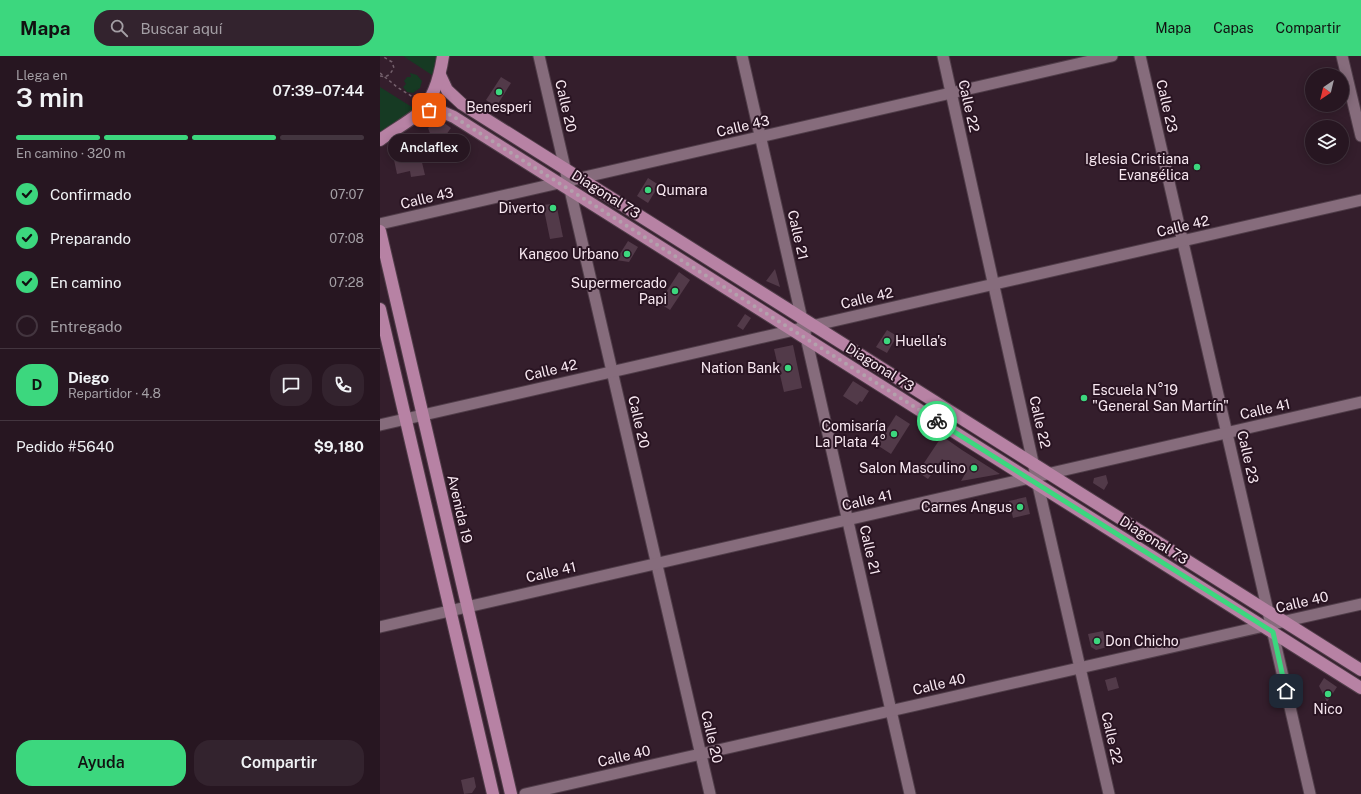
<!DOCTYPE html>
<html lang="es">
<head>
<meta charset="utf-8">
<style>
  body { margin:0; font-family:"Public Sans",sans-serif; background:#33232e; color:#f1f3f6; height:100vh; display:flex; flex-direction:column; font-size:15px; white-space:nowrap }
  * { box-sizing:border-box; margin:0 }
  p { font-size:13px; color:#a49fa5 }
  .icon { flex:none; width:22px; height:22px; fill:none; stroke:currentColor; stroke-width:2; stroke-linecap:round; stroke-linejoin:round }
  .map { position:relative; flex:1; overflow:hidden }
  .side { display:flex; flex-direction:column; background:#271621; width:380px }
  .side>* { flex:none }
  .needle { width:26px; rotate:215deg }
  .controls { position:absolute; left:925px; top:12px; display:grid; gap:8px }
  .controls a { display:grid; place-items:center; width:44px; height:44px; border-radius:50%; background:#271621; box-shadow:0 2px 10px #0003,0 0 0 1px #43353f; font-size:20px }
  .pin { position:absolute; display:grid; place-items:center; width:34px; height:34px; color:#fff; margin:-17px; border-radius:8px; box-shadow:0 2px 6px #0006 }
  .courier { position:absolute; display:grid; place-items:center; width:40px; height:40px; margin:-20px; border:3px solid #3cd77e; border-radius:50%; background:#fff; color:#222; box-shadow:0 1px 5px #0007 }
  .bubble { position:absolute; height:28px; border-radius:14px; background:#271621; box-shadow:0 2px 10px #0003,0 0 0 1px #43353f; font-size:13px; font-weight:600; line-height:28px; text-align:center }
  .headline em { font-style:normal; font-weight:600 }
  .headline div { display:flex; flex-direction:column-reverse }
  .headline { display:flex; align-items:center; justify-content:space-between; height:68px; padding:0 16px }
  h1 { font-size:26px; font-weight:600; line-height:30px }
  .bar { display:grid; grid-template-columns:repeat(4,1fr); gap:6px 4px; align-content:center; height:48px; padding:0 16px }
  .bar i { height:5px; border-radius:3px; background:#43353f }
  .bar .on { background:#3cd77e }
  .bar p { grid-column:span 4 }
  .line { display:flex; align-items:center; gap:10px; padding:0 16px; border-top:1px solid #43353f }
  .line div { flex:1 }
  .round { display:grid; place-items:center; flex:none; width:42px; height:42px; border-radius:16px; background:#33232e }
  ol { padding:0 16px; list-style:none }
  li { display:flex; align-items:center; gap:12px; height:44px }
  li p { margin-inline-start:auto }
  li .icon { padding:4px; border-radius:50%; background:#3cd77e; color:#111; stroke-width:4 }
  li:last-child { color:#a49fa5 }
  li i { width:22px; height:22px; border:2px solid #43353f; border-radius:50% }
  .action { display:flex; gap:8px; margin-top:auto; padding:8px 16px }
  .action a { flex:1; height:46px; border-radius:16px; background:#3cd77e; color:#111; font-size:16px; font-weight:600; line-height:46px; text-align:center }
  .action a+a { background:#33232e; color:#f1f3f6 }
  header { display:flex; align-items:center; gap:24px; box-sizing:border-box; height:56px; padding:0 20px; background:#3cd77e; color:#111 }
  header strong { font-size:19px }
  nav { display:flex; gap:22px; margin-inline-start:auto; font-size:14px }
  .search { width:280px; height:36px; background:#33232e; display:flex; align-items:center; gap:10px; box-sizing:border-box; padding:0 14px; border-radius:16px; color:#a49fa5; font-size:15px }
  main { display:flex; flex:1; min-height:0 }
  .map>svg:first-child { display:block }
</style>
</head>
<body>
<header>
<strong>Mapa</strong>
<div class="search"><svg class="icon" aria-label="search" viewBox="0 0 24 24"><circle cx="10" cy="10" r="6"/><path d="M15 15l6 6"/></svg>Buscar aquí</div>
<nav><a>Mapa</a><a>Capas</a><a>Compartir</a></nav>
</header>
<main>
<section class="side">
<div class="headline"><div><h1>3 min</h1><p>Llega en</p></div><em>07:39–07:44</em></div>
<div class="bar"><i class="on"></i><i class="on"></i><i class="on"></i><i></i><p>En camino · 320 m</p></div>
<ol>
<li><svg class="icon" aria-label="check" viewBox="0 0 24 24"><path d="M5 12l5 5 9-10"/></svg>Confirmado<p>07:07</p></li>
<li><svg class="icon" aria-label="check" viewBox="0 0 24 24"><path d="M5 12l5 5 9-10"/></svg>Preparando<p>07:08</p></li>
<li><svg class="icon" aria-label="check" viewBox="0 0 24 24"><path d="M5 12l5 5 9-10"/></svg>En camino<p>07:28</p></li>
<li><i></i>Entregado</li>
</ol>
<div class="line" style="height:72px"><b class="round" style="background:#3cd77e;color:#111">D</b><div><b>Diego</b><p>Repartidor · 4.8</p></div><a class="round"><svg class="icon" aria-label="chat" viewBox="0 0 24 24"><path d="M4 5h16v11H9l-5 4z"/></svg></a><a class="round"><svg class="icon" aria-label="phone" viewBox="0 0 24 24"><path d="M5 4h4l2 5-3 2q2 4 5 5l2-3 5 2v4C11 20 4 13 5 4z"/></svg></a></div>
<div class="line" style="height:52px"><div>Pedido #5640</div><b>$9,180</b></div>
<div class="action"><a>Ayuda</a><a>Compartir</a></div>
</section>
<div class="map">
<svg width="981" height="738" viewBox="0 0 981 738">
  <rect width="100%" height="100%" fill="#341e2c"/>
  <!-- green -->
  <g fill="#163a23">
    <polygon points="23,0 58,0 55,21"/>
    <polygon points="30,17 37,19 42,25 40,32 33,37 27,36 23,31 26,28 24,25 27,21 31,21"/>
    <polygon points="0,31 35,53 0,77"/>
  </g>
  <!-- building -->
  <g fill="#523a49">
    <polygon points="121,21 131,27 116,51 106,44"/>
    <polygon points="56,66 63,66 71,72 66,79 52,83 48,72"/>
    <polygon points="36,81 45,119 31,121 30,115 17,118 13,99"/>
    <polygon points="268,122 279,129 268,147 257,140"/>
    <polygon points="171,148 177,152 183,181 170,183 163,149"/>
    <polygon points="248,185 258,191 249,206 236,204"/>
    <polygon points="395,213 400,231 386,225"/>
    <polygon points="299,216 310,224 290,254 279,247"/>
    <polygon points="365,258 371,262 363,274 357,270"/>
    <polygon points="507,274 517,280 507,297 496,291"/>
    <polygon points="413,289 422,332 404,336 394,293"/>
    <polygon points="473,325 489,335 482,346 480,345 477,349 463,340"/>
    <polygon points="516,359 530,368 511,398 497,389"/>
    <polygon points="562,380 582,394 620,418 581,425 585,418 562,403 548,423 538,416"/>
    <polygon points="726,419 728,427 724,434 713,427 714,422"/>
    <polygon points="646,441 650,458 633,462 629,445"/>
    <polygon points="723,575 727,591 716,594 711,591 708,578"/>
    <polygon points="736,621 739,632 728,635 725,624"/>
    <polygon points="944,622 957,631 947,646 939,630"/>
    <polygon points="94,721 96,731 92,737 84,738 81,724"/>
  </g>
  <g fill="none" stroke-linecap="round" stroke-linejoin="round">
    <!-- minor casing -->
    <g stroke="#503d49" stroke-width="13">
      <g id="minor">
        <polyline points="159,0 330,738"/>
        <polyline points="362,0 530,738"/>
        <polyline points="563,0 658,429 729,738"/>
        <polyline points="760,0 930,738"/>
        <polyline points="962,0 981,80"/>
        <polyline points="0,168 732,0"/>
        <polyline points="0,369 981,144"/>
        <polyline points="0,571 981,346"/>
        <polyline points="145,738 981,548"/>
      </g>
    </g>
    <!-- major casing -->
    <g stroke="#503d49" stroke-width="14">
      <g id="major">
        <polyline points="60,19 67,34 82,48 981,614"/>
        <polyline points="39,57 58,54 74,61 981,632"/>
        <path d="M0,84C12,75 27,67 39,57C54,43 60,20 63,0"/>
        <polyline points="0,175 131,738"/>
        <polyline points="0,253 113,738"/>
      </g>
    </g>
    <!-- path -->
    <g stroke="#74606c" stroke-width="1.5" stroke-dasharray="3 3" stroke-linecap="butt">
      <polyline points="0,17 17,31 36,43"/>
      <path d="M0,20C8,22 10,18 14,12L12,6L2,0"/>
    </g>
    <!-- minor -->
    <use href="#minor" stroke="#866c7c" stroke-width="11"/>
    <!-- major -->
    <use href="#major" stroke="#b782a4" stroke-width="12"/>
  </g>
  <g fill="none" stroke-linecap="round" stroke-linejoin="round">
    <!-- done -->
    <polyline stroke="#b3a1ac" stroke-width="4" stroke-dasharray="0 7.2" points="49,54 62,55 74,61 557,365"/>
    <!-- route -->
    <polyline stroke="#3cd77e" stroke-width="5" points="557,365 893,576 906,635"/>
  </g>
  <!-- markers -->
  <g fill="#3cd77e" stroke="#291422" stroke-width="1.5">
    <circle cx="119" cy="36" r="4"/>
    <circle cx="817" cy="111" r="4"/>
    <circle cx="268" cy="134" r="4"/>
    <circle cx="173" cy="152" r="4"/>
    <circle cx="247" cy="198" r="4"/>
    <circle cx="295" cy="235" r="4"/>
    <circle cx="507" cy="285" r="4"/>
    <circle cx="408" cy="312" r="4"/>
    <circle cx="704" cy="342" r="4"/>
    <circle cx="514" cy="378" r="4"/>
    <circle cx="594" cy="412" r="4"/>
    <circle cx="640" cy="451" r="4"/>
    <circle cx="717" cy="585" r="4"/>
    <circle cx="948" cy="638" r="4"/>
  </g>
  <g text-anchor="middle" stroke-width="4" stroke-linejoin="round" paint-order="stroke">
    <!-- street labels -->
    <g font-size="14" fill="#f8e8f1" stroke="#291422">
      <text transform="translate(186 50) rotate(77)" y="5">Calle 20</text>
      <text transform="translate(589 50) rotate(77)" y="5">Calle 22</text>
      <text transform="translate(787 50) rotate(77)" y="5">Calle 23</text>
      <text transform="translate(363 70) rotate(-13)" y="5">Calle 43</text>
      <text transform="translate(226 138) rotate(32)" y="5">Diagonal 73</text>
      <text transform="translate(47 142) rotate(-13)" y="5">Calle 43</text>
      <text transform="translate(803 170) rotate(-13)" y="5">Calle 42</text>
      <text transform="translate(418 179) rotate(77)" y="5">Calle 21</text>
      <text transform="translate(487 242) rotate(-13)" y="5">Calle 42</text>
      <text transform="translate(500 311) rotate(32)" y="5">Diagonal 73</text>
      <text transform="translate(171 314) rotate(-13)" y="5">Calle 42</text>
      <text transform="translate(885 353) rotate(-13)" y="5">Calle 41</text>
      <text transform="translate(259 366) rotate(77)" y="5">Calle 20</text>
      <text transform="translate(660 366) rotate(77)" y="5">Calle 22</text>
      <text transform="translate(868 401) rotate(77)" y="5">Calle 23</text>
      <text transform="translate(487 444) rotate(-13)" y="5">Calle 41</text>
      <text transform="translate(80 453) rotate(77)" y="5">Avenida 19</text>
      <text transform="translate(774 484) rotate(32)" y="5">Diagonal 73</text>
      <text transform="translate(490 494) rotate(77)" y="5">Calle 21</text>
      <text transform="translate(171 516) rotate(-13)" y="5">Calle 41</text>
      <text transform="translate(922 546) rotate(-13)" y="5">Calle 40</text>
      <text transform="translate(559 628) rotate(-13)" y="5">Calle 40</text>
      <text transform="translate(332 681) rotate(77)" y="5">Calle 20</text>
      <text transform="translate(732 682) rotate(77)" y="5">Calle 22</text>
      <text transform="translate(244 700) rotate(-13)" y="5">Calle 40</text>
    </g>
    <!-- poi labels -->
    <g font-size="14" fill="#f8e8f1" stroke="#291422" text-anchor="end">
      <text x="119" y="56" text-anchor="middle">Benesperi</text>
      <text x="809" y="108">Iglesia Cristiana<tspan x="809" dy="16">Evangélica</tspan></text>
      <text x="276" y="139" text-anchor="start">Qumara</text>
      <text x="165" y="157">Diverto</text>
      <text x="239" y="203">Kangoo Urbano</text>
      <text x="287" y="232">Supermercado<tspan x="287" dy="16">Papi</tspan></text>
      <text x="515" y="290" text-anchor="start">Huella's</text>
      <text x="400" y="317">Nation Bank</text>
      <text x="712" y="339" text-anchor="start">Escuela N°19<tspan x="712" dy="16">"General San Martín"</tspan></text>
      <text x="506" y="375">Comisaría<tspan x="506" dy="16">La Plata 4°</tspan></text>
      <text x="586" y="417">Salon Masculino</text>
      <text x="632" y="456">Carnes Angus</text>
      <text x="725" y="590" text-anchor="start">Don Chicho</text>
      <text x="948" y="658" text-anchor="middle">Nico</text>
    </g>
  </g>
</svg>
<div class="controls">
<a><svg class="needle" viewBox="-14 -14 28 28"><path d="M0-13l5 13h-10z" fill="#e53935"/><path d="M0 13l5-13h-10z" fill="#a49fa5"/></svg></a>
<a><svg class="icon" aria-label="layers" viewBox="0 0 24 24"><path d="M12 4l9 5-9 5-9-5zM3 14l9 5 9-5"/></svg></a>
</div>
<div class="pin" style="left:49px;top:54px;background:#ea580c"><svg class="icon" aria-label="bag" viewBox="0 0 24 24"><path d="M5 8h14l-1 12H6zM9 8a3 3 0 0 1 6 0"/></svg></div>
<div class="pin" style="left:906px;top:635px;background:#1f2937"><svg class="icon" aria-label="home" viewBox="0 0 24 24"><path d="M3 11l9-7 9 7M6 9v11h12V9"/></svg></div>
<div class="courier" style="left:557px;top:365px"><svg class="icon" aria-label="bike" viewBox="0 0 24 24"><circle cx="6" cy="16" r="4"/><circle cx="18" cy="16" r="4"/><path d="M6 16l4-8h5l3 8M10 8l3 8H6M13 5h3"/></svg></div>
<div class="bubble" style="left:8px;top:78px;width:82px">Anclaflex</div>
</div>
</main>
</body>
</html>
